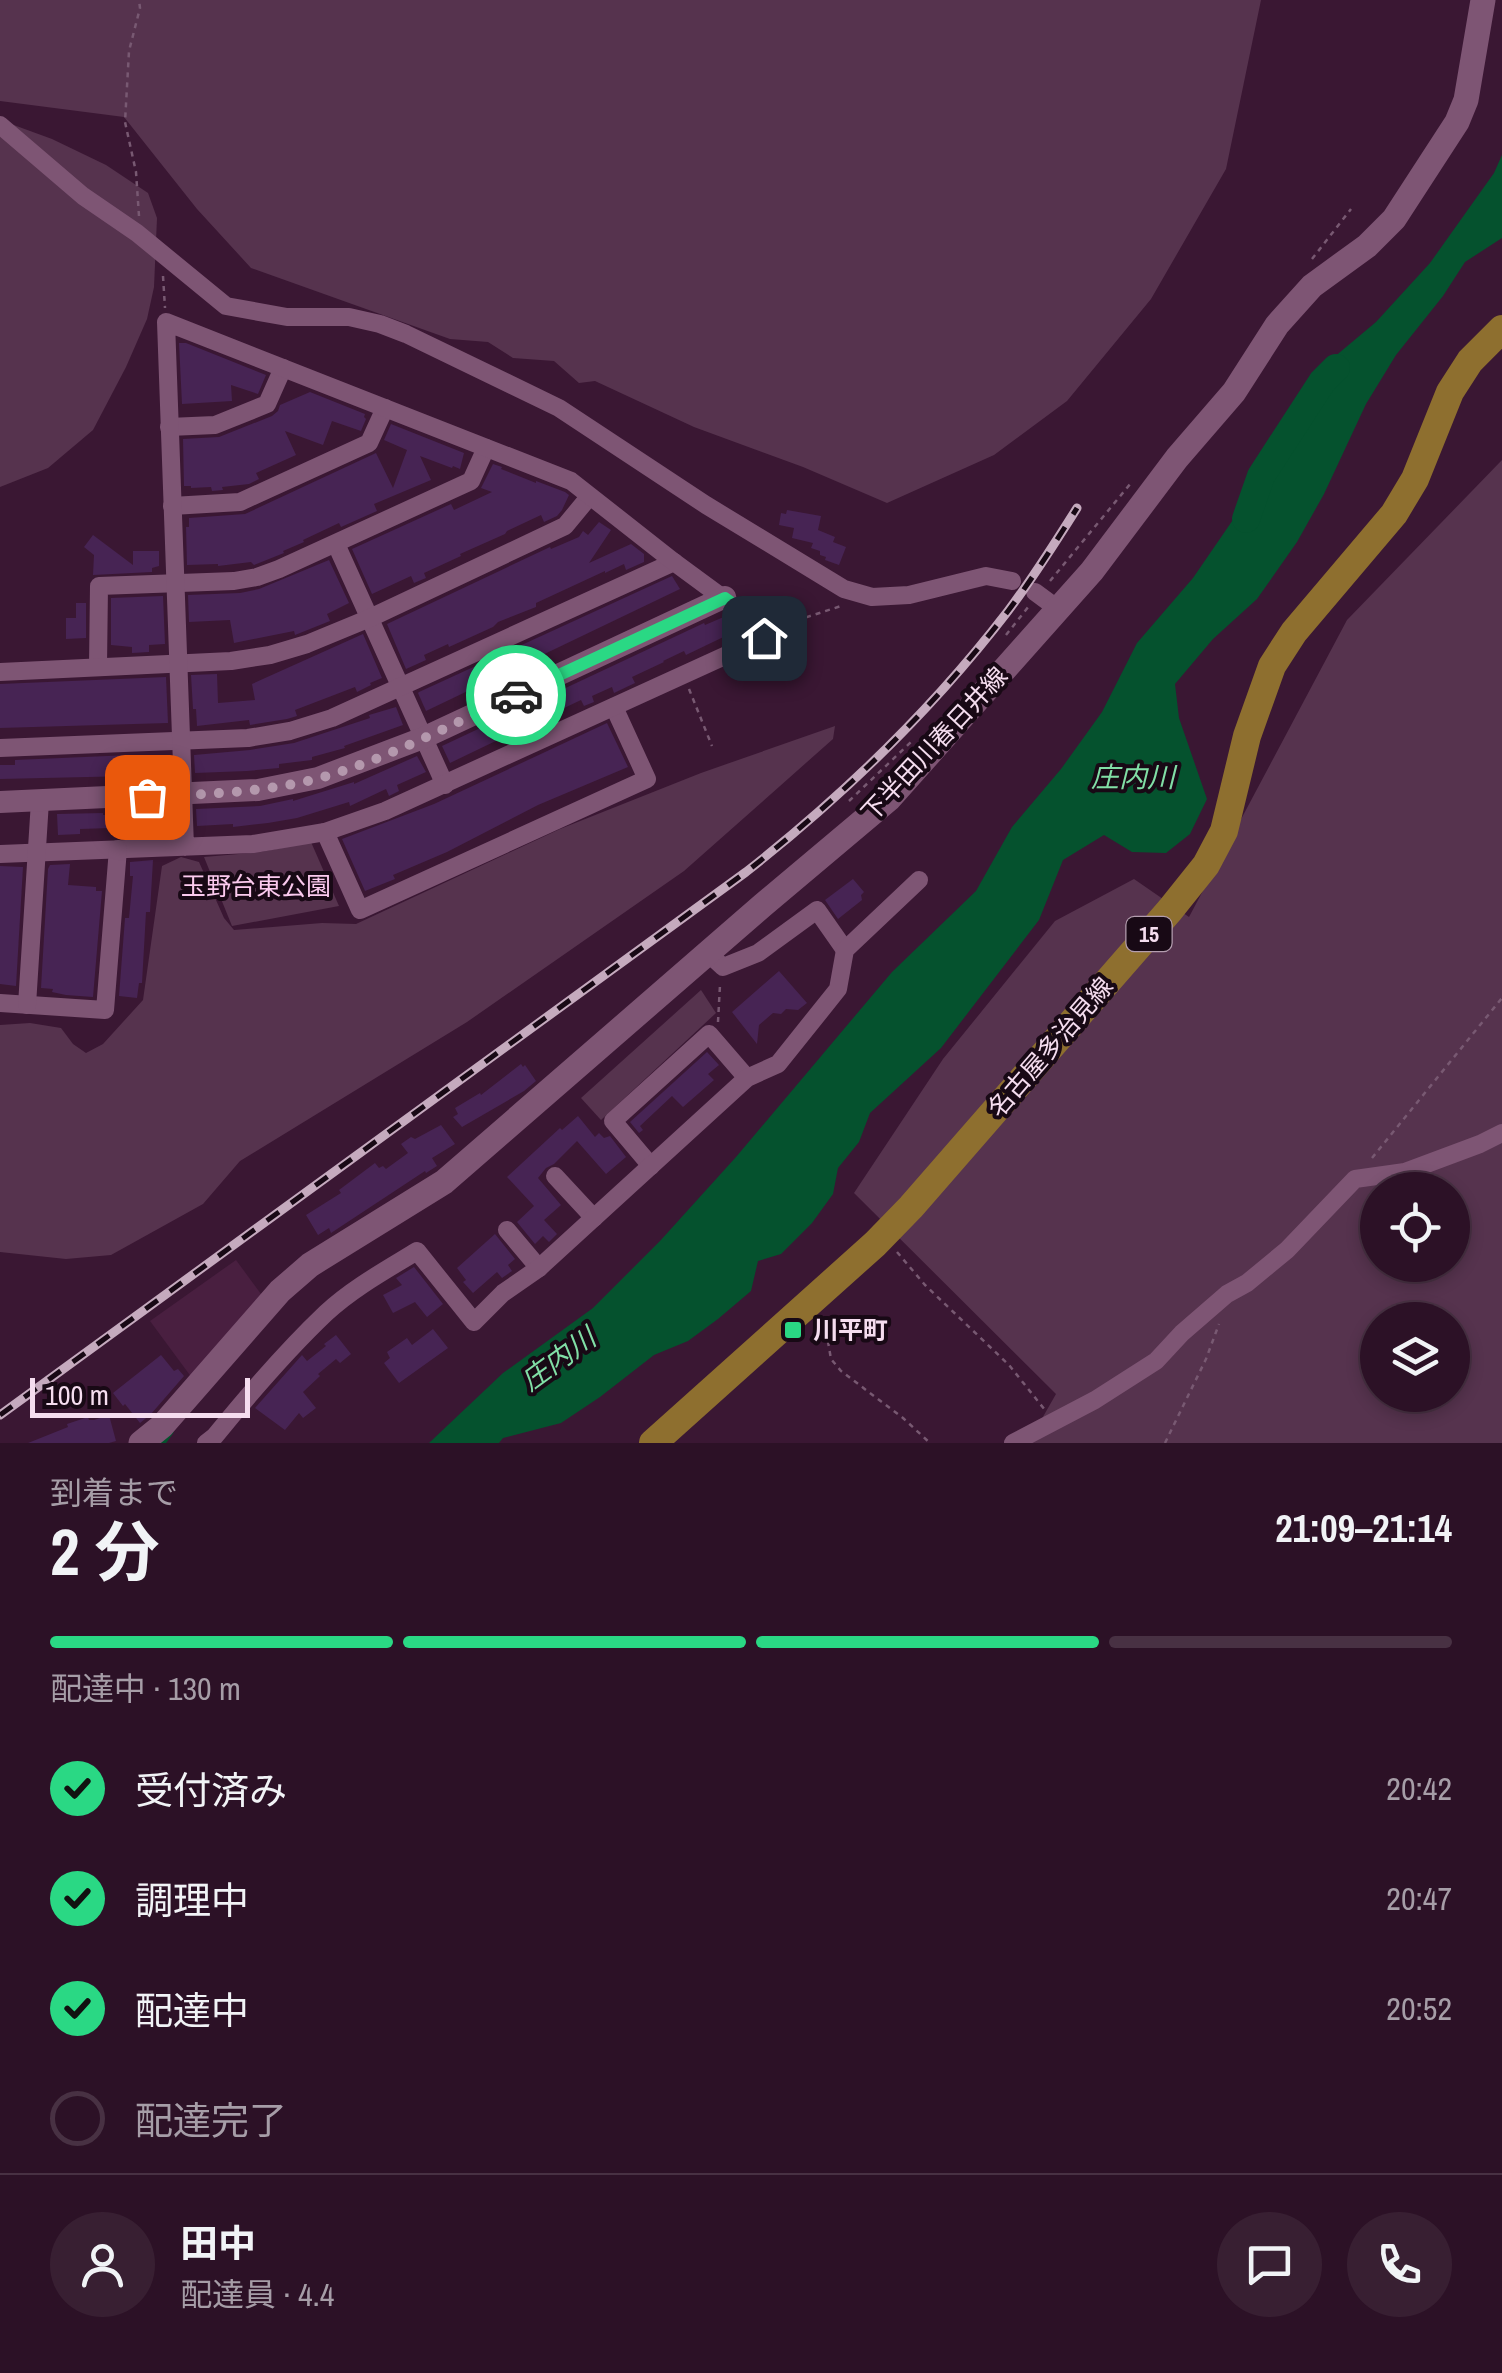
<!DOCTYPE html>
<html lang="ja">
<head>
<meta charset="utf-8">
<style>
  body { margin:0; font-family:"Archivo Narrow","Noto Sans JP",sans-serif; background:#381f32; color:#f1f3f6; height:100vh; display:flex; flex-direction:column; font-size:38px; white-space:nowrap }
  * { box-sizing:border-box; margin:0 }
  p { font-size:32px; color:#a69da7 }
  .icon { flex:none; width:55px; height:55px; fill:none; stroke:currentColor; stroke-width:2; stroke-linecap:round; stroke-linejoin:round }
  .map { position:relative; height:1443px; overflow:hidden }
  .drawer { display:flex; flex-direction:column; background:#2c1126; flex:1 }
  .drawer>* { flex:none }
  .tools { position:absolute; left:1360px; top:1172px; display:grid; gap:20px }
  .tools a { display:grid; place-items:center; width:110px; height:110px; border-radius:50%; background:#2c1126; box-shadow:0 5px 15px #0003,0 0 0 2px #483143; font-size:50px }
  .scale { position:absolute; left:30px; bottom:25px; width:220px; box-sizing:border-box; padding-left:10px; border:5px solid #f5ddef; border-top:0; font-size:28px; line-height:35px; white-space:nowrap; color:#f5ddef; -webkit-text-stroke:8px #180915; paint-order:stroke }
  .pin { position:absolute; display:grid; place-items:center; width:85px; height:85px; color:#fff; margin:-42px; border-radius:20px; box-shadow:0 5px 15px #0006 }
  .courier { position:absolute; display:grid; place-items:center; width:100px; height:100px; margin:-50px; border:8px solid #2ad884; border-radius:50%; background:#fff; color:#222; box-shadow:0 2px 12px #0007 }
  .headline em { font-style:normal; font-weight:700 }
  .headline div { display:flex; flex-direction:column-reverse }
  .headline { display:flex; align-items:center; justify-content:space-between; height:170px; padding:0 50px }
  h1 { font-size:65px; font-weight:700; line-height:75px }
  .bar { display:grid; grid-template-columns:repeat(4,1fr); gap:15px 10px; align-content:center; height:120px; padding:0 50px }
  .bar i { height:12px; border-radius:8px; background:#483143 }
  .bar .selected { background:#2ad884 }
  .bar p { grid-column:span 4 }
  .line { display:flex; align-items:center; gap:25px; padding:0 50px; border-top:2px solid #483143 }
  .line div { flex:1 }
  .round { display:grid; place-items:center; flex:none; width:105px; height:105px; border-radius:52px; background:#381f32 }
  ol { padding:0 50px; list-style:none }
  li { display:flex; align-items:center; gap:30px; height:110px }
  li p { margin-inline-start:auto }
  li .icon { padding:10px; border-radius:50%; background:#2ad884; color:#111; stroke-width:4 }
  li:last-child { color:#a69da7 }
  li i { width:55px; height:55px; border:5px solid #483143; border-radius:50% }
  .map>svg:first-child { display:block }
</style>
</head>
<body>
<div class="map">
<svg width="1502" height="1443" viewBox="0 0 1502 1443">
  <rect width="100%" height="100%" fill="#3a1733"/>
  <!-- built -->
  <polygon fill="#491f40" points="236,1260 264,1298 192,1378 150,1321"/>
  <!-- green -->
  <g fill="#56334e" fill-rule="evenodd">
    <polygon points="0,0 1261,0 1226,169 1151,299 1067,401 994,455 887,503 803,467 694,427 595,381 579,383 554,361 513,358 488,342 450,339 251,268 197,209 124,117 0,101"/>
    <polygon points="0,120 52,139 106,165 148,193 157,218 154,287 147,319 126,367 93,430 48,468 0,487"/>
    <path d="M1502,460V1443H1028L1056,1394L854,1193L943,1059L1055,921L1134,879L1189,917L1347,620ZM1378,1190H1452V1265H1378ZM1378,1320H1452V1395H1378Z"/>
    <polygon points="835,726 833,739 684,871 467,1022 240,1161 203,1204 111,1255 66,1259 0,1252 0,1025 30,1023 61,1028 73,1044 86,1053 103,1044 143,1000 162,866 181,857 199,862 224,918 234,930 322,923 356,924 560,829 701,773"/>
    <polygon points="311,842 339,906 232,926 204,857 261,852"/>
    <polygon points="701,990 716,1013 601,1120 581,1098"/>
  </g>
  <!-- water -->
  <polygon fill="#05522e" points="1502,155 1502,238 1465,262 1443,296 1396,355 1366,404 1324,494 1297,542 1257,599 1213,639 1175,684 1179,718 1207,799 1190,834 1166,853 1132,852 1104,835 1063,860 1039,920 941,1048 870,1113 859,1142 838,1168 833,1194 812,1223 781,1254 758,1261 751,1291 718,1319 688,1341 654,1355 600,1397 561,1423 503,1438 499,1443 429,1443 503,1373 593,1308 660,1241 736,1157 892,972 976,891 1012,827 1061,769 1102,712 1137,643 1193,578 1298,425 1333,358 1376,322 1430,263 1494,173"/>
  <g fill="none" stroke-linecap="round" stroke-linejoin="round">
    <!-- stream -->
    <polyline stroke="#05522e" stroke-width="5" points="163,1443 171,1432"/>
    <!-- river -->
    <polyline stroke="#05522e" stroke-width="28" points="1246,519 1261,476 1322,382 1336,368"/>
  </g>
  <!-- building -->
  <g fill="#472454">
    <polygon points="179,343 186,343 266,375 258,394 231,385 232,401 182,404"/>
    <polygon points="310,392 365,414 364,417 366,419 361,431 332,421 323,445 285,431 296,455 256,473 259,479 249,484 222,487 223,490 212,491 211,487 191,488 191,486 184,486 183,439 219,437 272,416 278,411 280,405"/>
    <polygon points="391,424 464,453 460,469 453,466 452,468 420,456 431,480 374,504 377,511 341,527 339,523 303,540 304,542 283,551 284,553 254,565 251,562 218,566 218,564 187,565 186,527 189,527 189,518 245,514 376,453 393,488 407,450 384,440"/>
    <polygon points="493,464 502,467 501,469 536,483 536,481 565,492 569,495 562,510 557,516 544,522 541,515 507,531 505,534 460,554 461,556 424,573 426,578 414,583 411,576 372,594 352,549 451,504 454,510 492,492 481,488"/>
    <polygon points="787,510 821,516 818,530 835,537 833,542 846,547 839,565 825,560 826,557 820,555 820,551 811,548 813,543 792,538 794,528 779,525 781,513 786,514"/>
    <polygon points="599,522 611,530 589,563 631,544 644,554 644,562 626,570 624,564 605,573 605,571 536,603 536,607 498,622 493,627 449,647 448,644 424,655 426,660 406,669 387,624 550,547 551,549 579,537 583,531 588,535"/>
    <polygon points="93,535 133,565 133,551 159,551 159,566 152,568 152,572 93,575 94,555 84,547"/>
    <polygon points="329,560 349,603 327,614 330,621 295,635 294,631 234,643 230,620 189,622 188,595 240,593 259,589"/>
    <polygon points="672,576 680,589 426,711 418,693 419,692"/>
    <polygon points="163,596 165,644 149,645 149,652 132,653 132,647 111,645 111,598"/>
    <polygon points="76,603 86,603 86,638 66,639 66,618 76,618"/>
    <polygon points="726,616 734,622 738,630 686,655 684,651 663,661 664,662 632,677 635,683 614,693 612,687 592,696 594,702 584,706 581,700 537,721 535,718 515,728 519,736 507,742 504,737 450,763 442,746 704,623 705,625"/>
    <polygon points="363,634 382,678 370,683 371,685 357,692 355,687 295,710 297,716 287,719 250,725 249,720 197,726 196,709 193,709 191,675 217,674 218,703 255,700 252,684"/>
    <polygon points="166,677 168,723 0,728 0,684"/>
    <polygon points="396,707 403,725 344,746 345,748 312,757 312,760 279,764 279,768 247,771 195,773 194,755 250,750 294,743 370,718 369,715"/>
    <polygon points="607,723 628,767 538,805 447,852 393,875 395,879 365,891 342,839 434,804"/>
    <polygon points="131,755 132,776 0,779 0,765 15,765 15,760"/>
    <polygon points="417,756 426,772 397,785 399,791 389,796 386,789 350,806 349,802 297,818 268,823 233,827 233,824 197,826 196,809 260,806 293,799 293,801 354,782 354,784"/>
    <polygon points="103,813 103,815 110,815 111,828 80,829 80,834 58,835 57,814"/>
    <polygon points="153,860 150,912 146,912 142,983 139,983 137,998 119,996 125,918 129,918 133,876 130,876 130,862"/>
    <polygon points="70,864 68,885 96,887 96,891 102,891 93,997 66,995 52,992 53,989 41,988 48,869 50,865"/>
    <polygon points="0,866 23,867 16,986 0,984"/>
    <polygon points="853,879 864,892 861,895 862,900 838,919 825,900"/>
    <polygon points="779,971 807,1003 798,1010 786,1009 781,1014 773,1013 759,1025 757,1044 732,1012"/>
    <polygon points="707,1052 719,1065 708,1074 714,1080 683,1107 672,1096 640,1126 643,1130 639,1133 630,1122"/>
    <polygon points="521,1064 523,1067 525,1065 536,1081 524,1091 462,1127 453,1117 458,1114 455,1108 480,1093 481,1095"/>
    <polygon points="578,1116 595,1137 599,1133 604,1138 610,1136 626,1157 606,1174 577,1141 554,1164 546,1168 538,1178 561,1205 544,1220 557,1234 549,1242 543,1236 535,1244 517,1222 534,1206 507,1177 560,1128 562,1130"/>
    <polygon points="441,1125 455,1144 432,1158 437,1166 426,1173 425,1171 331,1233 329,1228 318,1235 306,1215 341,1193 339,1190 375,1163 379,1168 383,1166 386,1169 408,1153 401,1144 411,1137 415,1139"/>
    <polygon points="495,1234 515,1259 508,1265 512,1271 502,1278 497,1272 473,1293 463,1282 466,1280 457,1268"/>
    <polygon points="414,1267 443,1304 427,1317 415,1302 393,1313 383,1295 402,1285 396,1278"/>
    <polygon points="433,1329 448,1348 399,1383 384,1363 390,1358 387,1352 407,1338 412,1345"/>
    <polygon points="336,1335 351,1354 340,1363 336,1359 318,1374 320,1376 303,1392 316,1408 303,1418 299,1413 285,1430 255,1408 302,1355 307,1361 326,1346 324,1344"/>
    <polygon points="161,1355 174,1371 178,1369 184,1376 151,1414 140,1423 125,1404 123,1406 113,1393"/>
    <polygon points="109,1415 116,1441 109,1443 28,1443 68,1427 67,1424 88,1417 89,1420 94,1420"/>
  </g>
  <g fill="none" stroke-linecap="round" stroke-linejoin="round">
    <!-- path -->
    <g stroke="#785972" stroke-width="2.5" stroke-dasharray="5 5" stroke-linecap="butt">
      <polyline points="139,216 136,172 125,122 129,51 140,8 139,0"/>
      <polyline points="1312,259 1351,209"/>
      <polyline points="163,276 165,308"/>
      <polyline points="1050,581 1131,483"/>
      <polyline points="782,635 804,618 841,606"/>
      <polyline points="1006,635 1029,606"/>
      <polyline points="689,689 712,746"/>
      <polyline points="849,801 911,742"/>
      <polyline points="718,1022 720,985"/>
      <polyline points="1372,1158 1502,998"/>
      <polyline points="897,1252 925,1285 1009,1365 1045,1410"/>
      <polyline points="820,1323 827,1336 831,1359 841,1371 903,1418 930,1443"/>
      <polyline points="1165,1443 1206,1359 1219,1324"/>
    </g>
    <!-- minor -->
    <g stroke="#7e5574" stroke-width="18">
      <polyline points="0,125 83,196 137,233 226,306 287,317 349,317 380,324 406,334 559,408 706,505 844,589 872,597 909,595 986,576 1012,581"/>
      <polyline points="169,427 215,425 267,404 283,368"/>
      <polyline points="172,506 240,502 369,443 385,408"/>
      <polyline points="336,544 445,785"/>
      <polyline points="1035,592 1058,609"/>
      <polyline points="98,666 99,586 234,581 257,577 279,569 471,481 486,448"/>
      <polyline points="0,672 231,661 270,655 307,644 370,618 565,526 589,497"/>
      <polyline points="0,748 248,738 290,731 332,718 674,562"/>
      <polyline points="325,832 360,910 647,779 614,707"/>
      <polyline points="0,854 253,844 325,832 385,811 764,638 765,629 674,562 571,481 166,322 185,847"/>
      <polyline points="709,954 723,967 758,953 817,910 845,950"/>
      <polyline points="0,1003 105,1010 118,849"/>
      <polyline points="27,1005 40,801"/>
      <polyline points="651,1166 613,1121 709,1034 747,1078"/>
      <polyline points="555,1176 594,1218"/>
      <polyline points="507,1230 539,1268"/>
      <path d="M206,1443L215,1436C250,1393 286,1351 326,1313C353,1288 386,1270 417,1251L474,1322L503,1293L539,1268L747,1078L778,1064L838,989L845,950L919,880"/>
      <polyline points="1013,1443 1095,1400 1156,1361 1182,1333 1227,1294 1247,1283 1287,1250 1355,1179 1405,1172 1480,1144 1502,1133"/>
    </g>
    <!-- tertiary -->
    <polyline stroke="#7e5574" stroke-width="22" points="0,802 258,790 318,778 423,738 725,597"/>
    <!-- secondary -->
    <polyline stroke="#7e5574" stroke-width="25" points="141,1443 162,1426 280,1291 310,1265 444,1182 763,905 889,799 1092,571 1177,458 1234,392 1277,325 1312,286 1367,246 1394,219 1457,122 1466,100 1483,0"/>
    <!-- primary -->
    <polyline stroke="#8e6f2f" stroke-width="28" points="653,1443 875,1244 911,1207 1170,910 1206,865 1224,831 1247,736 1272,666 1294,632 1394,514 1415,479 1450,392 1470,361 1502,329"/>
    <!-- rail casing -->
    <g stroke="#c5aabe" stroke-width="9">
      <path id="rail" d="M0,1415L746,872C844,795 932,710 1008,611C1033,578 1055,543 1077,508"/>
    </g>
    <!-- rail -->
    <use href="#rail" stroke="#180915" stroke-width="5" stroke-dasharray="15" stroke-linecap="butt"/>
  </g>
  <g fill="none" stroke-linecap="round" stroke-linejoin="round">
    <!-- done -->
    <path stroke="#b498ad" stroke-width="10" stroke-dasharray="0 18" d="M147,797C203,794 261,793 316,779C384,761 452,724 516,695"/>
    <!-- route -->
    <polyline stroke="#2ad884" stroke-width="12" points="516,695 725,598 766,628 764,638"/>
  </g>
  <!-- markers -->
  <rect fill="#2ad884" stroke="#180915" stroke-width="4" x="783" y="1320" width="20" height="20" rx="5"/>
  <g text-anchor="middle" stroke-width="8" stroke-linejoin="round" paint-order="stroke">
    <!-- shield labels -->
    <rect fill="#180915" stroke="#b39dae" stroke-width="2.5" x="1126.5" y="917" width="45" height="34" rx="8"/>
    <g font-size="22" font-weight="bold" fill="#f5ddef">
      <text x="1149" y="942">15</text>
    </g>
    <!-- street labels -->
    <g font-size="25" fill="#f5ddef" stroke="#180915">
      <text transform="translate(934 744) rotate(-47)" y="9">下半田川春日井線</text>
      <text transform="translate(1050 1047) rotate(-49)" y="9">名古屋多治見線</text>
    </g>
    <!-- park labels -->
    <g font-size="25" fill="#fbcaee" stroke="#180915">
      <text x="256" y="895">玉野台東公園</text>
    </g>
    <!-- poi labels -->
    <g font-size="25" font-weight="bold" fill="#f5ddef" stroke="#180915" text-anchor="start">
      <text x="813" y="1339">川平町</text>
    </g>
    <!-- water labels -->
    <g font-size="28" font-style="italic" fill="#81dfa6" stroke="#180915">
      <text x="1133" y="787">庄内川</text>
      <text transform="translate(558 1359) rotate(-36)" y="10">庄内川</text>
    </g>
  </g>
</svg>
<div class="tools">
<a><svg class="icon" aria-label="locate" viewBox="0 0 24 24"><circle cx="12" cy="12" r="6"/><path d="M12 2v4M12 18v4M2 12h4M18 12h4"/></svg></a>
<a><svg class="icon" aria-label="layers" viewBox="0 0 24 24"><path d="M12 4l9 5-9 5-9-5zM3 14l9 5 9-5"/></svg></a>
</div>
<div class="scale">100 m</div>
<div class="pin" style="left:147px;top:797px;background:#ea580c"><svg class="icon" aria-label="bag" viewBox="0 0 24 24"><path d="M5 8h14l-1 12H6zM9 8a3 3 0 0 1 6 0"/></svg></div>
<div class="pin" style="left:764px;top:638px;background:#1f2937"><svg class="icon" aria-label="home" viewBox="0 0 24 24"><path d="M3 11l9-7 9 7M6 9v11h12V9"/></svg></div>
<div class="courier" style="left:516px;top:695px"><svg class="icon" aria-label="car" viewBox="0 0 24 24"><path d="M5 17H2v-5l4-1 3-4h7l3 4 3 1v5h-3M9 17h6M6 11h13"/><circle cx="7" cy="17" r="2"/><circle cx="17" cy="17" r="2"/></svg></div>
</div>
<section class="drawer">
<div class="headline"><div><h1>2 分</h1><p>到着まで</p></div><em>21:09–21:14</em></div>
<div class="bar"><i class="selected"></i><i class="selected"></i><i class="selected"></i><i></i><p>配達中 · 130 m</p></div>
<ol>
<li><svg class="icon" aria-label="check" viewBox="0 0 24 24"><path d="M5 12l5 5 9-10"/></svg>受付済み<p>20:42</p></li>
<li><svg class="icon" aria-label="check" viewBox="0 0 24 24"><path d="M5 12l5 5 9-10"/></svg>調理中<p>20:47</p></li>
<li><svg class="icon" aria-label="check" viewBox="0 0 24 24"><path d="M5 12l5 5 9-10"/></svg>配達中<p>20:52</p></li>
<li><i></i>配達完了</li>
</ol>
<div class="line" style="height:180px"><a class="round"><svg class="icon" aria-label="person" viewBox="0 0 24 24"><circle cx="12" cy="8" r="4"/><path d="M4 21q1-7 8-7t8 7"/></svg></a><div><b>田中</b><p>配達員 · 4.4</p></div><a class="round"><svg class="icon" aria-label="chat" viewBox="0 0 24 24"><path d="M4 5h16v11H9l-5 4z"/></svg></a><a class="round"><svg class="icon" aria-label="phone" viewBox="0 0 24 24"><path d="M5 4h4l2 5-3 2q2 4 5 5l2-3 5 2v4C11 20 4 13 5 4z"/></svg></a></div>
</section>
</body>
</html>
